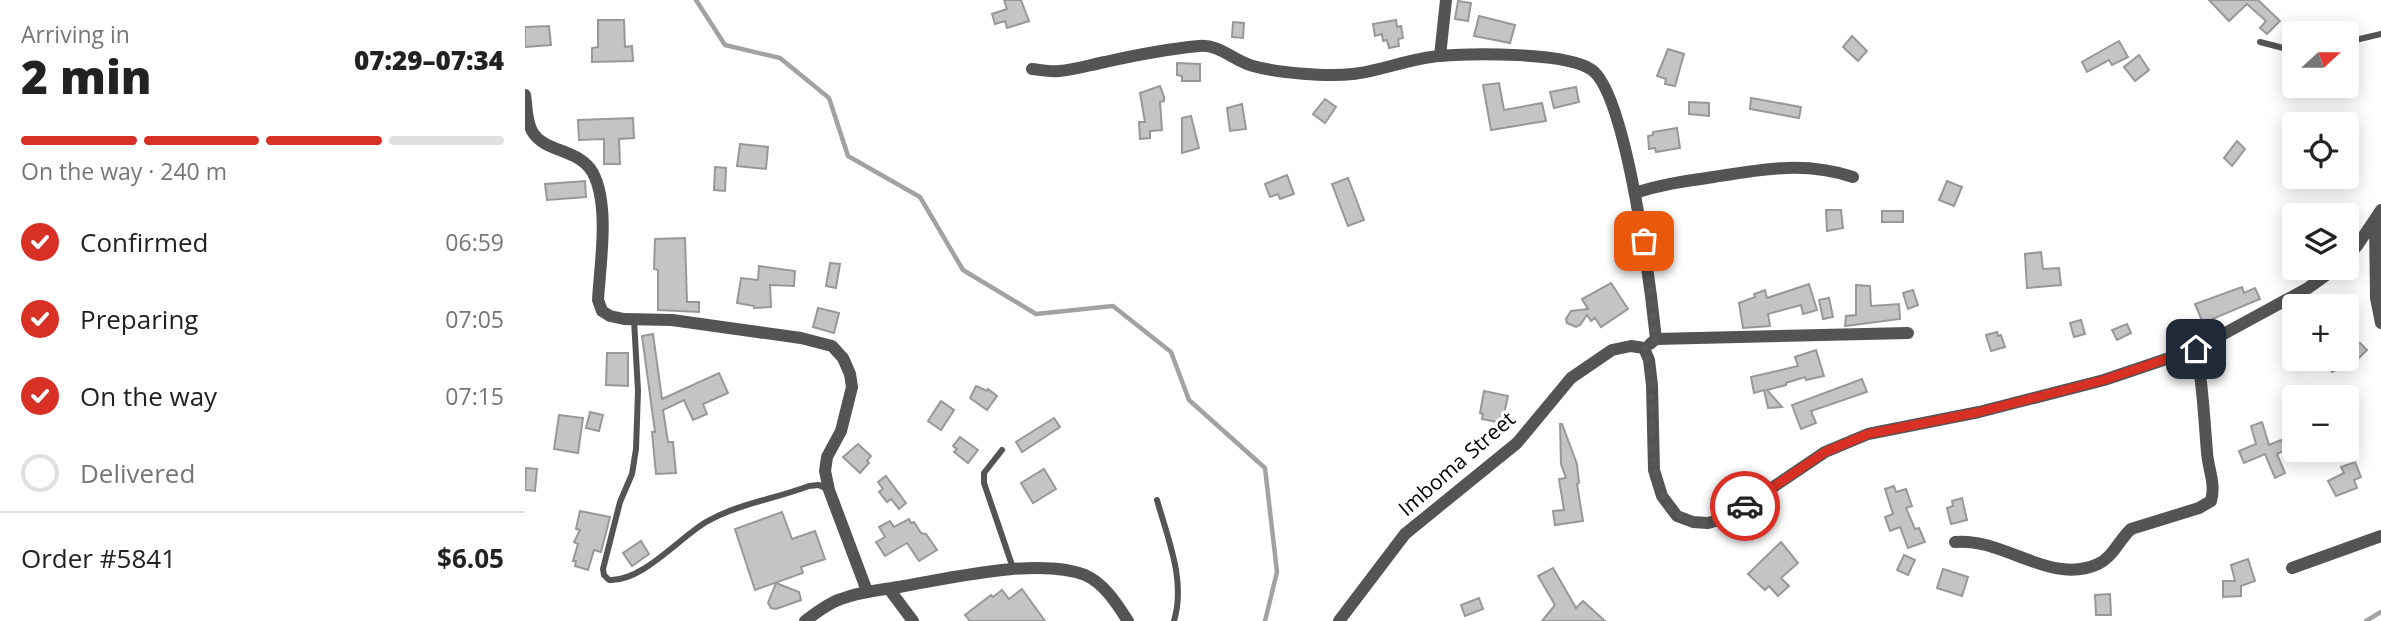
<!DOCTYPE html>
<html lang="en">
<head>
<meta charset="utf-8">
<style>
  body { margin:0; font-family:"Open Sans",sans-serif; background:#f2f2f2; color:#222; height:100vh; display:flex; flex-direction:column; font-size:26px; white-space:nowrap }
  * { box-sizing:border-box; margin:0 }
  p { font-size:23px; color:#767676 }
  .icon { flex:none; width:38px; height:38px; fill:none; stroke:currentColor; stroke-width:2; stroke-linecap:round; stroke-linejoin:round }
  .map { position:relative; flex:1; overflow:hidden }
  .sheet { display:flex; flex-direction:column; background:#fff; width:525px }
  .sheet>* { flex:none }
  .needle { width:46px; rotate:69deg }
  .tools { position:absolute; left:1757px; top:21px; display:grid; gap:14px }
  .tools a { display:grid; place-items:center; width:77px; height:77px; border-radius:7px; background:#fff; box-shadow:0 4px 18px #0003; font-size:35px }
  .pin { position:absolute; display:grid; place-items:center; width:60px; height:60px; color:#fff; margin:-30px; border-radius:14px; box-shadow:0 4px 10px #0006 }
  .courier { position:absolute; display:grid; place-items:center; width:70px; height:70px; margin:-35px; border:5px solid #d93025; border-radius:50%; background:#fff; color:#222; box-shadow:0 2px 9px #0007 }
  .headline em { font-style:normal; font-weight:800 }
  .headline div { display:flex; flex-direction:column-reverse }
  .headline { display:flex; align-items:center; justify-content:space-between; height:119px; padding:0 21px }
  h1 { font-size:46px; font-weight:800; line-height:52px }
  .bar { display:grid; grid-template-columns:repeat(4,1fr); gap:10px 7px; align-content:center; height:84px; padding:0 21px }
  .bar i { height:9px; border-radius:5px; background:#e0e0e0 }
  .bar .current { background:#d93025 }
  .bar p { grid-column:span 4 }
  .line { display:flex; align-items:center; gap:18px; padding:0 21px; border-top:2px solid #e0e0e0 }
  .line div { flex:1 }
  ol { padding:0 21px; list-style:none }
  li { display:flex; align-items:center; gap:21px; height:77px }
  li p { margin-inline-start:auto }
  li .icon { padding:7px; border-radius:50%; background:#d93025; color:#fff; stroke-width:4 }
  li:last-child { color:#767676 }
  li i { width:38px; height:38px; border:4px solid #e0e0e0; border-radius:50% }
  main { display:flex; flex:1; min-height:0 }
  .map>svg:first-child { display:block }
</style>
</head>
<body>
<main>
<section class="sheet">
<div class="headline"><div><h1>2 min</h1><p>Arriving in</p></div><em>07:29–07:34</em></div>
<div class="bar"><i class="current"></i><i class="current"></i><i class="current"></i><i></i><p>On the way · 240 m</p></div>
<ol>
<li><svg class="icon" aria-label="check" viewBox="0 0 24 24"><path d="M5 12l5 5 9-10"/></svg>Confirmed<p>06:59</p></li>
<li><svg class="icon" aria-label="check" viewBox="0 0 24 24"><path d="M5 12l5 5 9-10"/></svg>Preparing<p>07:05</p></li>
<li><svg class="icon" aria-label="check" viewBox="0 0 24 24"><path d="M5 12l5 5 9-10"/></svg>On the way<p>07:15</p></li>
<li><i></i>Delivered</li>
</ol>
<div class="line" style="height:91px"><div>Order #5841</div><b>$6.05</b></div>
</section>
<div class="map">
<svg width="1856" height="621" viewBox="0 0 1856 621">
  <rect width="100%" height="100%" fill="#fff"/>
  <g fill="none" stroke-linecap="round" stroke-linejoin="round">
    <!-- stream -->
    <g stroke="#a2a2a2" stroke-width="4.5">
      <polyline points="171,0 200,45 255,58 304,98 323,156 395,197 438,270 511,314 588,306 646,352 664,400 740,468 752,572 740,621"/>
      <polyline points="1841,621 1856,612"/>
    </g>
  </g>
  <!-- building -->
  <g fill="#c4c4c4" stroke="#989898" stroke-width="2">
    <polygon points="479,0 496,0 504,21 482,28 480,21 470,24 467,14 482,9"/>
    <polygon points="1684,0 1733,0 1755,21 1742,34 1735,28 1741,21 1722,4 1704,21"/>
    <polygon points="933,1 946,3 943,21 930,19"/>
    <polygon points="954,16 990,25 985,43 949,36"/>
    <polygon points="73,20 99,20 100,47 107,46 108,61 67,62 67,48 73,47"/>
    <polygon points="871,20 872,27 876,26 878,38 873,39 874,46 864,48 862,40 858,41 857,34 850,36 848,24"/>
    <polygon points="708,22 719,23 718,38 707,37"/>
    <polygon points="24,26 26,45 0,47 0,27"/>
    <polygon points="1327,36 1342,51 1333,61 1318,47"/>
    <polygon points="1594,41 1603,57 1587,65 1584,60 1562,72 1557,62"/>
    <polygon points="1143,49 1159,54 1150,86 1140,84 1141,79 1132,76"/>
    <polygon points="1614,55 1624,70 1610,81 1599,67"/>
    <polygon points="652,63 675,64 675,81 657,81 657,76 652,75"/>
    <polygon points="974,83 979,110 1017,103 1021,121 966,130 958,85"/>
    <polygon points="635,86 639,97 639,101 635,102 637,130 625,131 625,138 615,139 614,122 620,122 615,93"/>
    <polygon points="1051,87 1054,102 1029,108 1025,92"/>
    <polygon points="1226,98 1276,107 1274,118 1225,109"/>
    <polygon points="800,99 811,107 800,123 788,114"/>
    <polygon points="1164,102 1184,103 1184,116 1164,114"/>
    <polygon points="717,104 721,129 705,131 702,108"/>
    <polygon points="666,116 674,148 657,153 657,118"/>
    <polygon points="108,118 109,138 94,139 95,164 79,164 79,139 54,140 53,120"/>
    <polygon points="1152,128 1155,148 1131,152 1130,148 1124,149 1123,136 1128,135 1128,132"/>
    <polygon points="1712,141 1720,149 1707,166 1699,158"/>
    <polygon points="215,144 243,147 241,169 212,166"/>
    <polygon points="190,167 201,168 200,191 189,190"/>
    <polygon points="762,175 769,194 755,199 753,194 745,197 740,184"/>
    <polygon points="823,178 839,220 823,226 807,184"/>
    <polygon points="60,181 61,197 22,200 20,184"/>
    <polygon points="1422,181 1437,187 1429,206 1414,200"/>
    <polygon points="1301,210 1316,210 1318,228 1302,231"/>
    <rect x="1357" y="211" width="21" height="11"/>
    <polygon points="160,238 162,302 174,302 174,312 133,310 133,270 129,269 130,239"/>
    <polygon points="1516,252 1518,269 1534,268 1536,285 1502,288 1500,254"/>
    <polygon points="305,263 315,264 311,288 301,286"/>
    <polygon points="234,266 270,271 269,286 245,285 246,307 229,308 229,306 212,303 216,278 233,280"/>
    <polygon points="1086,283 1103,309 1076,327 1070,318 1066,321 1062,315 1055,325 1051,327 1042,323 1041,319 1046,311 1063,309 1057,299"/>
    <polygon points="1284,284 1292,310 1278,314 1276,305 1243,314 1245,326 1218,328 1214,303 1230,297 1229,294 1240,290 1242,298"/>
    <polygon points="1331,285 1345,286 1346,306 1374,304 1375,319 1320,326 1321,316 1331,315"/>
    <polygon points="1717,287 1719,293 1730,288 1735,299 1678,323 1670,304"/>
    <polygon points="1388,290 1393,305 1383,309 1378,293"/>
    <polygon points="1304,298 1308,317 1298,319 1294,300"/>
    <polygon points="293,308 314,313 309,333 288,327"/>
    <polygon points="1556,320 1560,334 1549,337 1545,323"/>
    <polygon points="1602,324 1606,333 1592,340 1587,330"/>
    <polygon points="1472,332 1473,336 1476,335 1480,347 1466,351 1461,335"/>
    <polygon points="128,334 137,399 194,373 203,393 178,404 182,414 168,420 159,400 138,410 143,442 148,442 151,473 131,474 127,432 130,432 117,336"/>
    <polygon points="1835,343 1842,350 1831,361 1807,372 1806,370 1818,359 1822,359 1822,355"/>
    <polygon points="1291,350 1299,376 1281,380 1280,377 1261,383 1261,385 1242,390 1257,407 1243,408 1239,390 1229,393 1226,377 1273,366 1270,357"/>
    <polygon points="82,353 103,353 103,386 81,385"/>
    <polygon points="1337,379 1342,392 1286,411 1291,423 1276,429 1267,405"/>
    <polygon points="451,386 462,391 463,389 472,396 462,410 445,398"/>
    <polygon points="959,391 983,396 977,423 957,419 958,414 955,413"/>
    <polygon points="416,401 429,410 416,430 403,421"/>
    <polygon points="65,412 78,415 74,431 61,428"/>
    <polygon points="34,415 58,418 53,453 29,449"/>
    <polygon points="529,418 535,427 497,452 491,442"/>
    <polygon points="1737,422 1744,445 1756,440 1760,450 1752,454 1760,473 1750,478 1740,454 1719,463 1714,451 1731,444 1726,426"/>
    <polygon points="1035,424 1037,424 1052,464 1054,483 1052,484 1058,521 1030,525 1028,511 1039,510 1034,479 1041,478 1036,464"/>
    <polygon points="435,437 453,450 443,463 429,452 432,449 428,446"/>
    <polygon points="333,444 346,456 342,461 344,463 335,473 318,457"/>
    <polygon points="1830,462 1836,477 1829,480 1832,488 1811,496 1803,481 1819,473 1816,467"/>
    <polygon points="1,468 12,469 10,491 0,490"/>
    <polygon points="519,469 531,489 508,503 496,483"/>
    <polygon points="361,476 381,503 374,509 366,499 362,502 354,492 358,489 353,482"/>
    <polygon points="1369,486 1371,492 1381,489 1387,506 1381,508 1390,529 1394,528 1400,542 1383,548 1375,527 1365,531 1360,517 1368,514 1360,489"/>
    <polygon points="1437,498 1442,520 1426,524 1422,508 1428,506 1427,501"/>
    <polygon points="55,511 85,517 76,552 69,550 63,570 50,566 51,561 48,561 53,544 49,542 55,530 51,529"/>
    <polygon points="257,512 267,539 290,531 300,559 276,567 278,573 230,590 210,529"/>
    <polygon points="384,519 386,523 389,522 396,533 401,534 412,550 394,561 382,543 360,556 351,542 360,537 354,527 365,521 369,527"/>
    <polygon points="116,541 124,554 107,566 98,553"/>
    <polygon points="1256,542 1273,563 1256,578 1264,586 1253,596 1244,586 1240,590 1223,574"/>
    <polygon points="1379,555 1390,560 1383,575 1372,570"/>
    <polygon points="1723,559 1730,581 1716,586 1716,596 1698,597 1698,581 1710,581 1706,565"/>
    <polygon points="1028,568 1051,608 1058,601 1080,621 1017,621 1030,605 1013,576"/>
    <polygon points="1418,569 1443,577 1437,596 1412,588"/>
    <polygon points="251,583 274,592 276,600 251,609 246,608 243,603"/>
    <polygon points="497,589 520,621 445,621 440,615 466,595 468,597 477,590 484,599"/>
    <polygon points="1585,594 1586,615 1571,615 1570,595"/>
    <polygon points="954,598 958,609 940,616 936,605"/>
  </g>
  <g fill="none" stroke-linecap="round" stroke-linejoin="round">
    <!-- lane -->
    <g stroke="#545454" stroke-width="6">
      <polyline points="1735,42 1762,49 1769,48"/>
      <polyline points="1822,42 1856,34"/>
      <path d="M109,320L113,391L111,449L107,474L95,502L78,569L79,575L84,580C117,582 154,538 181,522C212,504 250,499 284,486L294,485L302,489"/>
      <polyline points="477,450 459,473 459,483 488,568"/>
      <path d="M632,500C643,539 661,581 649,621"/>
    </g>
    <!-- street -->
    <g stroke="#545454" stroke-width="12">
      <polyline points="915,56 921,0"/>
      <path d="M507,69C516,70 525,72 534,71C549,70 565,65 580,62C611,55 643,49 674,46C695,44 709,61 728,66C753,73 802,77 828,74C857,71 885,58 915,56C946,53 1043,52 1067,70C1102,96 1126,291 1131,339"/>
      <path d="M0,95C2,107 1,120 7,131C19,153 54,148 68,173C85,206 75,264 73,300L77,311L85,316L99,319L147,320L276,338L307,346L318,358L325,374L327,387L316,431L302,457L300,471L304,490L342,591"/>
      <path d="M1110,193C1136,184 1162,181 1189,177C1238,169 1280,161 1328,177"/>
      <polyline points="1850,220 1851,298 1856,323"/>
      <polyline points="1822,257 1832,246 1856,210"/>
      <polyline points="1125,344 1131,339 1383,333"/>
      <polyline points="1119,348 1124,360 1127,385 1129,470 1137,496 1152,516 1168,522 1183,523 1204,517 1300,452 1343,434 1454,412 1579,380 1671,349 1783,288 1811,268"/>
      <path d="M1430,542C1478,537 1525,586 1573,564C1588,557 1594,540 1606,529L1674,508L1686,501C1691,484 1683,469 1682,452C1679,418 1678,384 1671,349"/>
      <polyline points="1767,568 1856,536"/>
      <polyline points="364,589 388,621"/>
      <path d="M280,621C291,613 303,603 316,599C337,591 358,590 379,586C426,578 515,557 560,575C579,583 592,604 603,621"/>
      <polyline points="814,621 880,534 992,443 1046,378 1087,350 1106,346 1119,348"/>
    </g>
  </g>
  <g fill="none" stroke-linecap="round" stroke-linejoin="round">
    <!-- done -->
    <path stroke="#595959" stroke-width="7" stroke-dasharray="0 12.6" d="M1119,241L1131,340L1119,348C1138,395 1108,501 1165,521C1184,528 1204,517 1220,506"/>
    <!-- route -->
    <polyline stroke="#d93025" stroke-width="9" points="1220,506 1300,452 1343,434 1454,412 1579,380 1671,349"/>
  </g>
  <g text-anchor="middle" stroke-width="6" stroke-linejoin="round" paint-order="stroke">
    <!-- street labels -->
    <g font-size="21" fill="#000" stroke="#fff">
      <text transform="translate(932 464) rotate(-41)" y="7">Imboma Street</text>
    </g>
  </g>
</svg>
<div class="tools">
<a><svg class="needle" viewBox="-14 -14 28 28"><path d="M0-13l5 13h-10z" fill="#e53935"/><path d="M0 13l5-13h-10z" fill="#767676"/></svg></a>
<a><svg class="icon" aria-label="locate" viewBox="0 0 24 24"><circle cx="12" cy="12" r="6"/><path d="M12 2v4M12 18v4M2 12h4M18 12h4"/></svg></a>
<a><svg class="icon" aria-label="layers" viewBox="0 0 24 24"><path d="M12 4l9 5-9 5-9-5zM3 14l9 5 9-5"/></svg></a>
<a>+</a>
<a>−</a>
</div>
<div class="pin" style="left:1119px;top:241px;background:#ea580c"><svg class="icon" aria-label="bag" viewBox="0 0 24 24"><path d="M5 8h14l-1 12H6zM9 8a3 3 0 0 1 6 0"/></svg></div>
<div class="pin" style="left:1671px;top:349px;background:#1f2937"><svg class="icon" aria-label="home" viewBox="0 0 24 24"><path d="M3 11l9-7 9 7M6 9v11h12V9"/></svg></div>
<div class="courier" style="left:1220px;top:506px"><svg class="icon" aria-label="car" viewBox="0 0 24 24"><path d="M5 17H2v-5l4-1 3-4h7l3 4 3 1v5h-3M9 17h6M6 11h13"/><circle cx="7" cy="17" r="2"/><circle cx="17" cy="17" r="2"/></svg></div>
</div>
</main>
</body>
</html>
